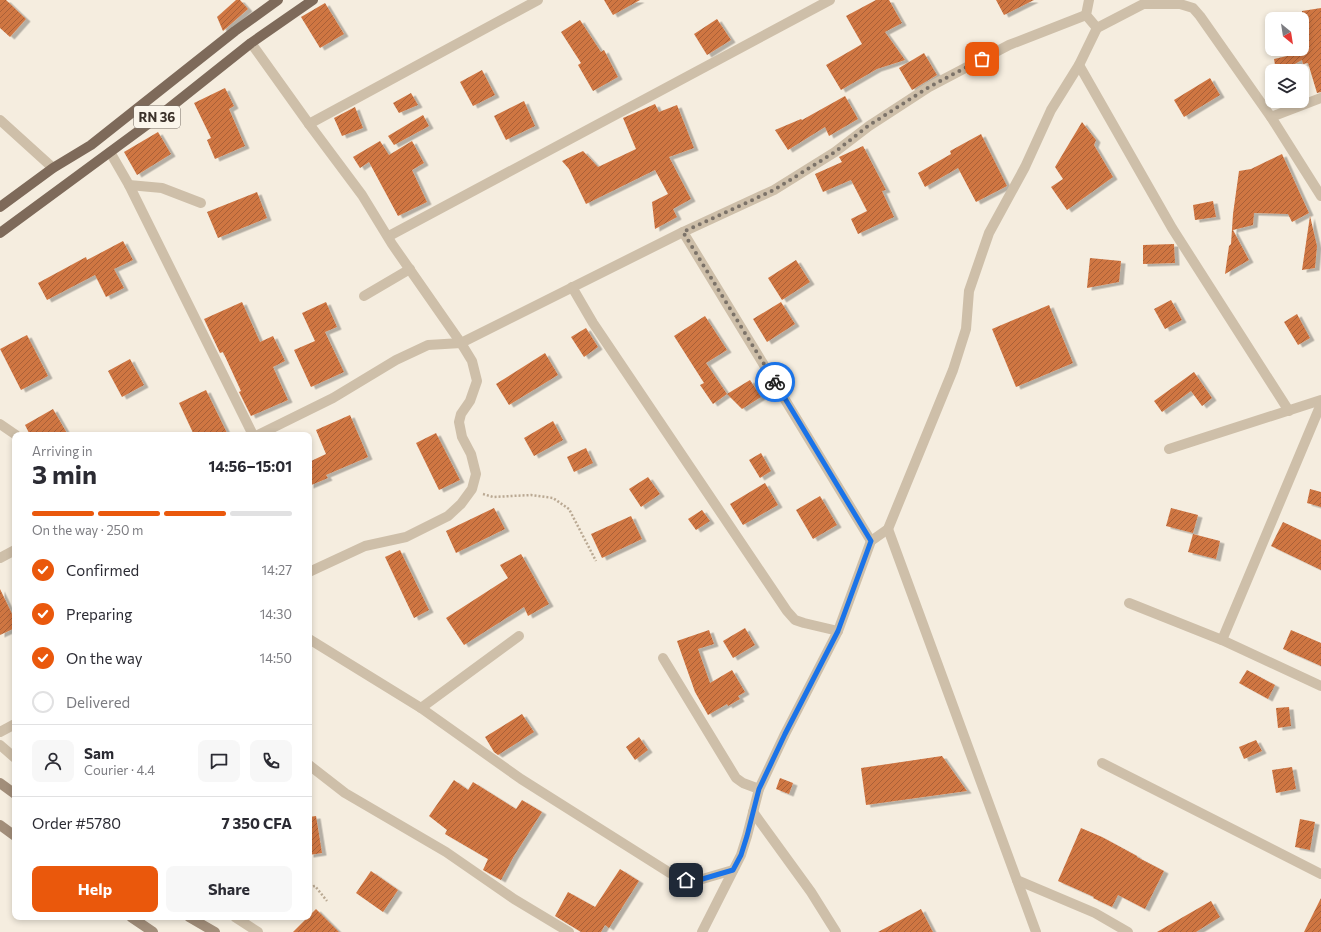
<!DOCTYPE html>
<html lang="en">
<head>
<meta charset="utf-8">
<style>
  body { margin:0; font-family:Commissioner,sans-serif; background:#f7f7f7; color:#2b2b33; height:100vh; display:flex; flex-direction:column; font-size:15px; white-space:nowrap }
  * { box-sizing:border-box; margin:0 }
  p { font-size:13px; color:#7c7c81 }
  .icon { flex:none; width:22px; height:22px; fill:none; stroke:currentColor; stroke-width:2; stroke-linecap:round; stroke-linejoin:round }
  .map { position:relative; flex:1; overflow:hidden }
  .side { position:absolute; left:12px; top:432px; width:300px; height:488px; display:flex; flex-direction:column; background:#fff; border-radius:8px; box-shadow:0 2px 6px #0003 }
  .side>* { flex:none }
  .needle { width:26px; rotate:150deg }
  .buttons { position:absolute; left:1265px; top:12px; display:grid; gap:8px }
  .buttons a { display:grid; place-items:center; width:44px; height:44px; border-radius:8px; background:#fff; box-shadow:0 2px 6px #0003; font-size:20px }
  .pin { position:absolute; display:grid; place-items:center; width:34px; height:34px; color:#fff; margin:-17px; border-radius:8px; box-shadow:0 2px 6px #0006 }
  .courier { position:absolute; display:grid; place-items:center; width:40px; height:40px; margin:-20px; border:3px solid #1a73e8; border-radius:50%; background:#fff; color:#222; box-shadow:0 1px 5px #0007 }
  .overview em { font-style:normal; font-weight:700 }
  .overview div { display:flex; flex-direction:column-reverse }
  .overview { display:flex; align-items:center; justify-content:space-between; height:68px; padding:0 20px }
  h1 { font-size:26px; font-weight:700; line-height:30px }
  .bar { display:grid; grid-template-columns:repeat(4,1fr); gap:6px 4px; align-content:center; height:48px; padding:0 20px }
  .bar i { height:5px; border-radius:3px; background:#e1e1e2 }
  .bar .current { background:#ea580c }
  .bar p { grid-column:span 4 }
  .line { display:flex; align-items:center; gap:10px; padding:0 20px; border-top:1px solid #e1e1e2 }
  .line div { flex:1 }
  .round { display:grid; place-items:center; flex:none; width:42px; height:42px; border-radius:8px; background:#f7f7f7 }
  ol { padding:0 20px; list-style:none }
  li { display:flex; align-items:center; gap:12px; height:44px }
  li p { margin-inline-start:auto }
  li .icon { padding:4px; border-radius:50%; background:#ea580c; color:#fff; stroke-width:4 }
  li:last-child { color:#7c7c81 }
  li i { width:22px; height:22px; border:2px solid #e1e1e2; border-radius:50% }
  .cta { display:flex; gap:8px; margin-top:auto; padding:8px 20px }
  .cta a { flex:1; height:46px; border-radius:8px; background:#ea580c; color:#fff; font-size:16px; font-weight:700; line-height:46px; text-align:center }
  .cta a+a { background:#f7f7f7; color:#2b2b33 }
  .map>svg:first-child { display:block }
</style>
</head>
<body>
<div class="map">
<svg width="1321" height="932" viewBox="0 0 1321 932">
  <defs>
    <pattern id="building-hatch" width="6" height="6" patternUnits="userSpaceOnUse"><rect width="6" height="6" fill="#cf7643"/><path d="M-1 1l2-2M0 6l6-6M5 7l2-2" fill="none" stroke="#a96138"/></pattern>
    <filter id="shadow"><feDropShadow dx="4.5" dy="2.5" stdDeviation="0" flood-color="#0004"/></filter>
  </defs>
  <rect width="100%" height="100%" fill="#f5eddf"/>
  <!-- building -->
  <g fill="url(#building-hatch)" filter="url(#shadow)">
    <polygon points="0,0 6,0 26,19 10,37 0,28"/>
    <polygon points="236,0 240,0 248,9 223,31 217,17"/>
    <polygon points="604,0 640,0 613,15"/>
    <polygon points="876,0 889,0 902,23 885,32 905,60 877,69 841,90 826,65 862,44 846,16"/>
    <polygon points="996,0 1034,0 1004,15"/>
    <polygon points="325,3 344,34 320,48 301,17"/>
    <polygon points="1321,8 1321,92 1317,93 1308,63 1303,64 1302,60 1282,71 1276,71 1274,59 1300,53 1299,49 1302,49 1302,11"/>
    <polygon points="717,19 731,40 707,55 694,34"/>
    <polygon points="580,20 601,52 604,50 618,77 593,91 578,65 581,63 561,32"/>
    <polygon points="924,53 937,75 912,90 899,68"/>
    <polygon points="482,70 495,95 473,106 460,82"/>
    <polygon points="1210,78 1220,95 1184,117 1174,100"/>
    <polygon points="225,88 234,106 229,109 245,146 215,159 207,140 211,138 194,103"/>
    <polygon points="411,93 418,105 399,113 393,103"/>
    <polygon points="845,96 858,119 829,136 825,127 788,150 775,130 801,119 802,120"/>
    <polygon points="524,101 535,126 506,140 494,116"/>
    <polygon points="655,104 659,112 677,105 694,148 669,157 691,199 673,209 677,217 655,229 652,202 668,194 655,170 586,204 569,169 562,161 583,151 598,167 636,149 623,118"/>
    <polygon points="355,107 363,128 342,136 334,118"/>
    <polygon points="423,115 429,126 394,145 388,136"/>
    <polygon points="1082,122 1096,140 1094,145 1113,177 1067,210 1051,187 1063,179 1055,167"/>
    <polygon points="158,132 171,154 137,175 124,152"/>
    <polygon points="981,134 1007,186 976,202 958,168 925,187 918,173 951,154 950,151"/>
    <polygon points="380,141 389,155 412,141 424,163 412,170 427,202 398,216 369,162 360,168 353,157"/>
    <polygon points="863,146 886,190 882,191 894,217 858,234 851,219 867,211 851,180 823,192 815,174 842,162 839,157"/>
    <polygon points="1282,154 1309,213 1292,222 1288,214 1254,213 1253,225 1233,230 1249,260 1225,274 1229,246 1231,244 1233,214 1239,171 1251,169"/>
    <polygon points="257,192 267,218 218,238 207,212"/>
    <polygon points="1213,201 1216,217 1195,220 1193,205"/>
    <polygon points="1310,216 1317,246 1315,268 1302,270"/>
    <polygon points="123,241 133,260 114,269 124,288 106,297 95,275 47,300 38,283 86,257 87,260"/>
    <polygon points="1174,244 1175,263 1143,264 1143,245"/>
    <polygon points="1090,258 1121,261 1119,282 1087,288"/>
    <polygon points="796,260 810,282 782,300 768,278"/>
    <polygon points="1171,300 1182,320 1165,329 1154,309"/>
    <polygon points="242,302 260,342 273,336 285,361 273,367 288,400 251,416 239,392 241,391 223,352 220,353 204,319"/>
    <polygon points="326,302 337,327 325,332 344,372 311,387 294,350 315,341 302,313"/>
    <polygon points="781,302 795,324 767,342 753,319"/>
    <polygon points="1049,305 1073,363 1016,387 992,329"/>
    <polygon points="1297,314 1310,338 1298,345 1284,322"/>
    <polygon points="705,316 727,350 706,363 727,394 713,404 700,385 704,383 674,336"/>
    <polygon points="586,328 598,347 584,357 571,337"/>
    <polygon points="27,335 48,376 21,390 0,349"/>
    <polygon points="545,353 558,375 509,405 496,384"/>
    <polygon points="130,359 144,385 122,397 108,371"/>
    <polygon points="1194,372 1212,398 1202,406 1191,391 1162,412 1154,401"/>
    <polygon points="750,380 761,397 742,409 727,394"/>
    <polygon points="206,390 228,435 194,435 179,403"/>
    <polygon points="53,409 68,435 30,435 25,425"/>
    <polygon points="350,415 368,457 326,475 328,478 309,486 309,462 326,454 316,430"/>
    <polygon points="553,421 563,440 534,456 524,438"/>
    <polygon points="436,433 460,480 439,490 416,443"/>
    <polygon points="586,448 593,463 574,472 567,457"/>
    <polygon points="761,453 771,471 760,478 749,460"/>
    <polygon points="648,477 660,494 641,507 629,489"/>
    <polygon points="765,483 778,505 743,525 730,504"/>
    <polygon points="1310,489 1321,492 1321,507 1307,503"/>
    <polygon points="820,496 837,525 813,539 796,510"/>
    <polygon points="494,508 505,529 456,553 446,531"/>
    <polygon points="1171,508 1198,515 1193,533 1166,526"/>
    <polygon points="702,510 710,521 696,530 688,519"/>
    <polygon points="631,516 642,539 602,558 591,534"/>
    <polygon points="1283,522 1321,540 1321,570 1271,546"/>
    <polygon points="1193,534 1220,541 1216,559 1188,552"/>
    <polygon points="400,550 429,610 414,618 385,557"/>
    <polygon points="521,554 549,604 528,616 524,607 464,645 446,618 508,578 500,565"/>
    <polygon points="0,589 15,620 15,628 0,635"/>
    <polygon points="745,628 755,645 733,658 723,641"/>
    <polygon points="709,630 714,644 698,649 710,683 732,670 745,692 738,696 740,699 728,706 727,704 708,715 695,692 677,641"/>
    <polygon points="1291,630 1321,643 1321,666 1283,649"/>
    <polygon points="1247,670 1275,685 1268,699 1239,683"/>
    <polygon points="1289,707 1291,726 1278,728 1276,708"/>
    <polygon points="522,714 534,732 498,755 494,752 485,737"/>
    <polygon points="639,737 648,750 635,760 626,747"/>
    <polygon points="1256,740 1262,751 1244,759 1239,747"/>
    <polygon points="942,756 967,791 866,805 861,768"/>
    <polygon points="1292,767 1296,789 1276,793 1272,770"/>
    <polygon points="780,778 793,783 789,794 776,789"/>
    <polygon points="454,780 468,790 473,782 516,809 522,800 542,812 514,856 501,880 483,870 488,859 445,834 447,830 429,816"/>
    <polygon points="316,816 322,853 309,855 309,817"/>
    <polygon points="1300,819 1315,822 1310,850 1295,847"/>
    <polygon points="1081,828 1102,837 1137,856 1137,857 1164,871 1145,909 1118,895 1112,907 1093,898 1094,897 1058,881"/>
    <polygon points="620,869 639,881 609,928 605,925 601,932 581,932 555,916 568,892 595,907"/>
    <polygon points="371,871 398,890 383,912 356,893"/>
    <polygon points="1321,898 1321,932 1304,932"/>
    <polygon points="1211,901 1220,917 1196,932 1157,932"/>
    <polygon points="316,909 339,932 293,932"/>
    <polygon points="921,909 933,932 878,932"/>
  </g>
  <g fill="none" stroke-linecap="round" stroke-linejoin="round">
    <!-- path -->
    <g stroke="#baa993" stroke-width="2.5" stroke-dasharray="2 2" stroke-linecap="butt">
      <polyline points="483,494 493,497 531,495 553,498 569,509 596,561"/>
      <polyline points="309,887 315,886 327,901"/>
    </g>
    <!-- street -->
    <g stroke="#cebfa9" stroke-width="10">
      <polyline points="1144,4 1180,4 1193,8 1200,16 1271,117 1321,196"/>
      <polyline points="1097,28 1149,1"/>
      <polyline points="251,43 309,124 362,195 392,244 461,343 472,361 477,381 470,401 461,414 459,422 462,437 471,454 476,474 472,489 461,504 448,516 406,537 365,546 309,572"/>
      <polyline points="1079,65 1172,228 1289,411"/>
      <polyline points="1271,117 1321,98"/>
      <polyline points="0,120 53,168"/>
      <polyline points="309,124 538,0"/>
      <polyline points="110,152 129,185 253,435"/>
      <polyline points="129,185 162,188 201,203"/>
      <polyline points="683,232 871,541"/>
      <polyline points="389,236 830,0"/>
      <polyline points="572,287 593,323 787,611 795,620 804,623 838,631"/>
      <polyline points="364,296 410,269"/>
      <polyline points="0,424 16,435"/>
      <polyline points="258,435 333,398 396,360 428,345 461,343 683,232 774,190 835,152 869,126 929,87 1009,45 1086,15"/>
      <polyline points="1169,449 1321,400"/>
      <polyline points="888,529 1036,932"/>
      <polyline points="0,558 15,550"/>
      <polyline points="1129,603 1222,640 1321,686"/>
      <polyline points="309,639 421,708 521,779 670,873 686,880 699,880 733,870"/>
      <polyline points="1222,640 1321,404"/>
      <polyline points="663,658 736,778 743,783 759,789"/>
      <polyline points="421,708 519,636"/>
      <polyline points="0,732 15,724"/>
      <polyline points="0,745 15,758"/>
      <polyline points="1102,763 1321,874"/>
      <polyline points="309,765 345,793 446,852 514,899 569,932"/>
      <polyline points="753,812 811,892 836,932"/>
      <polyline points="1017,880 1095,913 1128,932"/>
      <polyline points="235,917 258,932"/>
      <polyline points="702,932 741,855 747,836 759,789 785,734 838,631 871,541 888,529 953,370 966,329 969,291 989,233 1025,167 1051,110 1079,65 1097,28 1086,15 1089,0"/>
    </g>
    <!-- secondary -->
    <g stroke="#a28e7a" stroke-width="10">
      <polyline points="0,783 15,794"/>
      <polyline points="0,825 15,836"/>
      <polyline points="131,917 153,932"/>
      <polyline points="189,917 215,932"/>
    </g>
    <!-- primary -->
    <g stroke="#7e6a5a" stroke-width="10">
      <polyline points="0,207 53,168 91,145 235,31 278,0"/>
      <polyline points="0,233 163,113 251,43 313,0"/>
    </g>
  </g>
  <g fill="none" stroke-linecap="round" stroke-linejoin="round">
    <!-- done -->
    <polyline stroke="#7c7369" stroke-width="4" stroke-dasharray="0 7.2" points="775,382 683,232 774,190 835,152 868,126 929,87 982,59"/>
    <!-- route -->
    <polyline stroke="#1a73e8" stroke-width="5" points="686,880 699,880 733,870 741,855 747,836 759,789 785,734 838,631 871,541 775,382"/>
  </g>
  <g text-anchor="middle" stroke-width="4" stroke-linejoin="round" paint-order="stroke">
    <!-- shield labels -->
    <rect fill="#fbf6ec" stroke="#756c64" stroke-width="1" x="134" y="106" width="46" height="22" rx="3"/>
    <g font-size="13" font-weight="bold" fill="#3b312a">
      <text x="157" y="122">RN 36</text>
    </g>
  </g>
</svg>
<div class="buttons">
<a><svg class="needle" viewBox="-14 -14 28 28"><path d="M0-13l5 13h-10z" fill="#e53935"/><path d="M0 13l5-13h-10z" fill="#7c7c81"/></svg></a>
<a><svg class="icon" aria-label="layers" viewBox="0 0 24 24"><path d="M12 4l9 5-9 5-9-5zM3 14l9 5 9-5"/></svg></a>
</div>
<div class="pin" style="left:982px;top:59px;background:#ea580c"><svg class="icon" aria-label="bag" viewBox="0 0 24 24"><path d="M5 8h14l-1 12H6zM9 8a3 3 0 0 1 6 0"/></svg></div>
<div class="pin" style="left:686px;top:880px;background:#1f2937"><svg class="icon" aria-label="home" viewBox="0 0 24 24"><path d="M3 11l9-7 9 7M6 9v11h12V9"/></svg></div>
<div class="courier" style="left:775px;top:382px"><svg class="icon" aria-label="bike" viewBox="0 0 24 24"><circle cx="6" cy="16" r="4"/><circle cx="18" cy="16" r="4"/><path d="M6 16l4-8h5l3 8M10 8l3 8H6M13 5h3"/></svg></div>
<section class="side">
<div class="overview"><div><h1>3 min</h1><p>Arriving in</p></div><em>14:56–15:01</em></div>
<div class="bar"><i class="current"></i><i class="current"></i><i class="current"></i><i></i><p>On the way · 250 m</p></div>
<ol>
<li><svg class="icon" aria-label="check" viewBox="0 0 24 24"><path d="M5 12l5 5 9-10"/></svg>Confirmed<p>14:27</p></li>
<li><svg class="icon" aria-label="check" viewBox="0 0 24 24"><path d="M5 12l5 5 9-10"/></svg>Preparing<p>14:30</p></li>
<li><svg class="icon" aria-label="check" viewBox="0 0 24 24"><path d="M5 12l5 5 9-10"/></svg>On the way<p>14:50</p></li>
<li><i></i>Delivered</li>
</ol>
<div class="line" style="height:72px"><a class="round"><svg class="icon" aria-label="person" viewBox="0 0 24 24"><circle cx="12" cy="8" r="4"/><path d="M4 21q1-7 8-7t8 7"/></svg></a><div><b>Sam</b><p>Courier · 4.4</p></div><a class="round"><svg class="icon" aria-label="chat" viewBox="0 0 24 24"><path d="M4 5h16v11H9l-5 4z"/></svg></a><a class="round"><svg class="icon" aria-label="phone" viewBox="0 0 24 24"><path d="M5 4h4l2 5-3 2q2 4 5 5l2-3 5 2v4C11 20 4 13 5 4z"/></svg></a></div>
<div class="line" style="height:52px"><div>Order #5780</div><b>7 350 CFA</b></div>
<div class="cta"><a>Help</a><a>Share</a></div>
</section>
</div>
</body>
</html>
